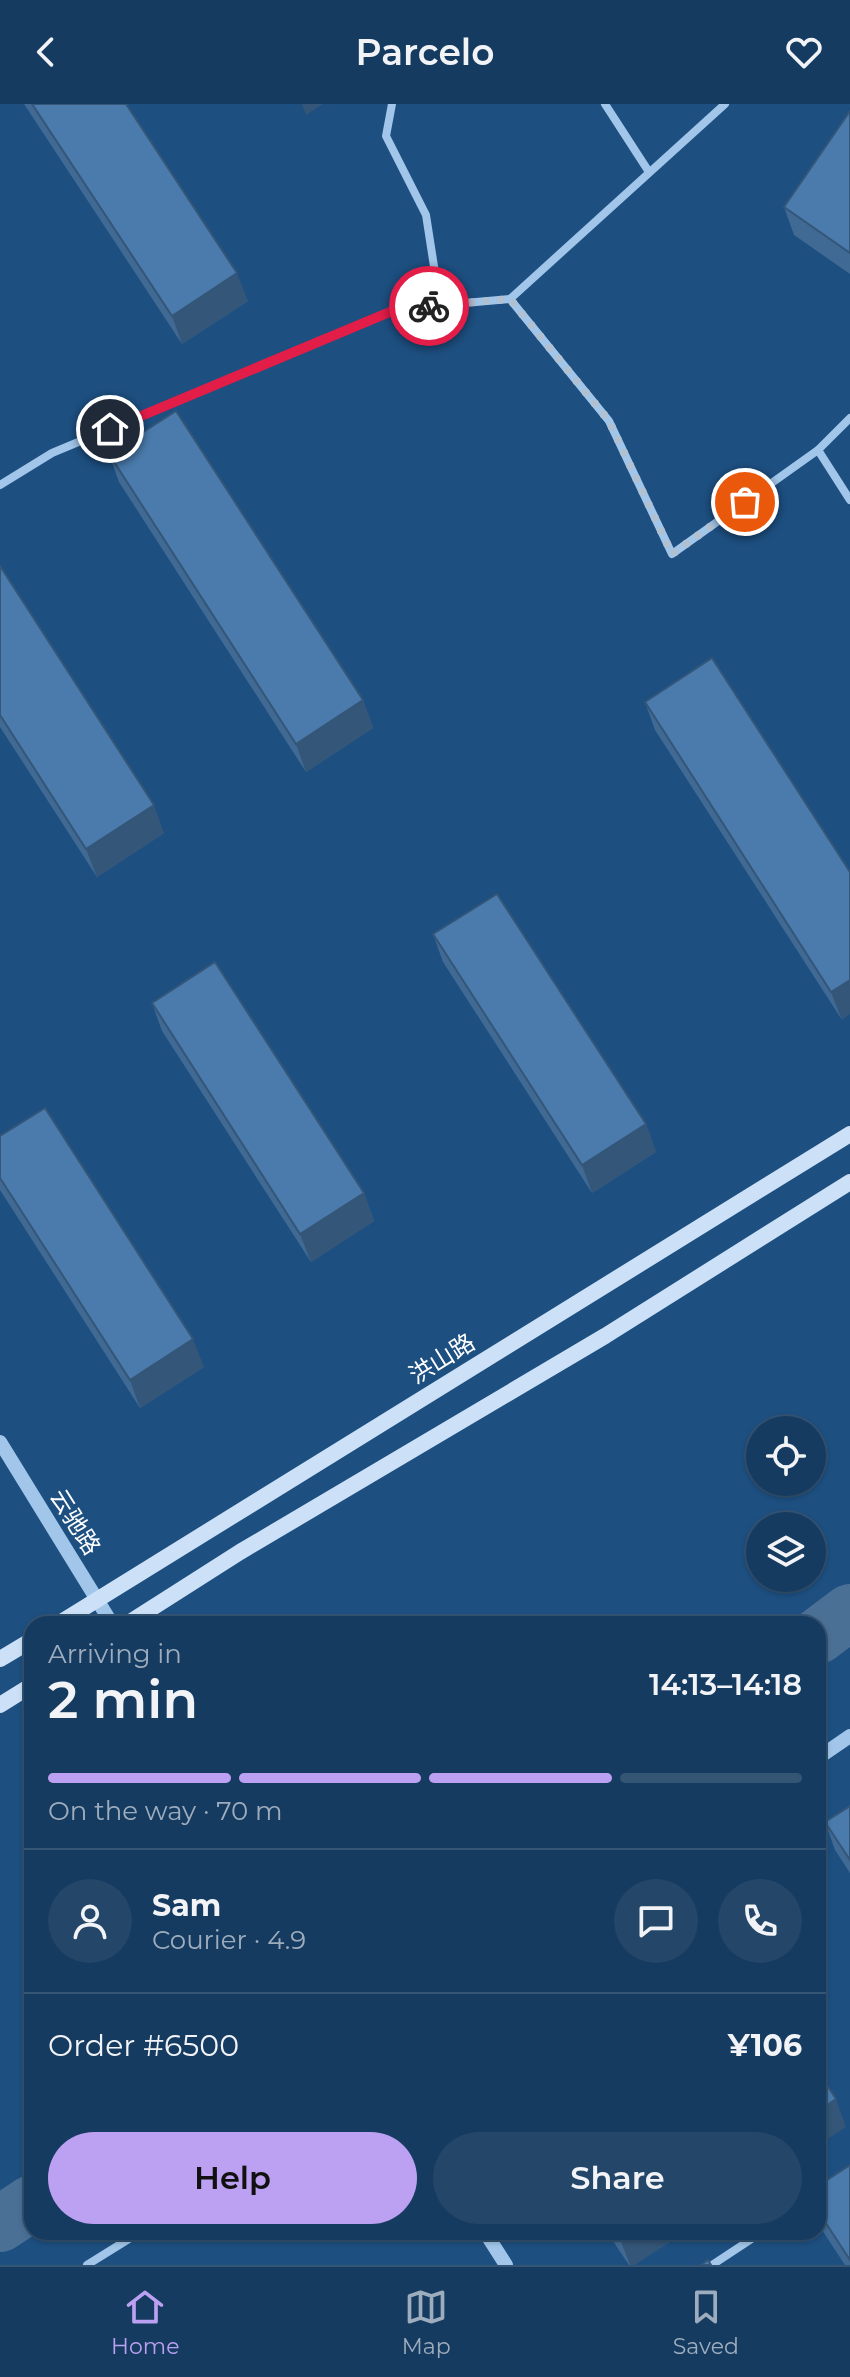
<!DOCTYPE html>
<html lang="en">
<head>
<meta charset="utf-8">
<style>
  body { margin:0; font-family:Montserrat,"Noto Sans SC",sans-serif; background:#234669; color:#f1f3f6; height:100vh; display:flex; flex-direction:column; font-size:30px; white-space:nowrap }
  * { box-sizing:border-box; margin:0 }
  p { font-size:26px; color:#9eadbd }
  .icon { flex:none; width:44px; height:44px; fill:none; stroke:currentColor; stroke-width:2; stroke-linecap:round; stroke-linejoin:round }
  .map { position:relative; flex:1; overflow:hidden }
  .drawer { position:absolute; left:24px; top:1512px; width:802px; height:624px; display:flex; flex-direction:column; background:#163b60; border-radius:24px; box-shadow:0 2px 6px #0004,0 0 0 2px #355575 }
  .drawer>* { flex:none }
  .tools { position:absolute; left:746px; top:1312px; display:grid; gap:16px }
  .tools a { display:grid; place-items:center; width:80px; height:80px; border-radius:50%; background:#163b60; box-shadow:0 2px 6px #0004,0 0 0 2px #355575; font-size:40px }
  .pin { position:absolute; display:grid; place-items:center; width:68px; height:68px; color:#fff; margin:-34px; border:4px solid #fff; border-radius:50%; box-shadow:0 2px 8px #0007 }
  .courier { position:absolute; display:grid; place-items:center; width:80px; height:80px; margin:-40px; border:6px solid #e11d48; border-radius:50%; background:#fff; color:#222; box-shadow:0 2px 10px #0007 }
  .summary em { font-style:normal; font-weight:600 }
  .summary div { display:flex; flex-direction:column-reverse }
  .summary { display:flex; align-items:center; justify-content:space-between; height:136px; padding:0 24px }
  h1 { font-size:52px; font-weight:600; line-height:60px }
  .bar { display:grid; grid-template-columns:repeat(4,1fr); gap:12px 8px; align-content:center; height:96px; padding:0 24px }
  .bar i { height:10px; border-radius:6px; background:#355575 }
  .bar .on { background:#bca0f2 }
  .bar p { grid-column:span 4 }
  .line { display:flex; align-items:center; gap:20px; padding:0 24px; border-top:2px solid #355575 }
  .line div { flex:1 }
  .round { display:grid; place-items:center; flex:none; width:84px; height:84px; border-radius:42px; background:#234669 }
  .primary-button { display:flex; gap:16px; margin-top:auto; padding:16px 24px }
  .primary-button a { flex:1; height:92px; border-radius:48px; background:#bca0f2; color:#111; font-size:32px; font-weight:600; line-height:92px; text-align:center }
  .primary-button a+a { background:#234669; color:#f1f3f6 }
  header { display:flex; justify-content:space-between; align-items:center; height:104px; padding:0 24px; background:#163b60; font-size:36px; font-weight:600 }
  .tab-bar { display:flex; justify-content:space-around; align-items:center; height:112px; border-top:2px solid #355575; background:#163b60; font-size:22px; color:#9eadbd }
  .tab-bar a { display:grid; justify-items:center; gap:4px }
  .tab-bar .on { color:#bca0f2 }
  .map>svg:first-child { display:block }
</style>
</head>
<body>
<header><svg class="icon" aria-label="back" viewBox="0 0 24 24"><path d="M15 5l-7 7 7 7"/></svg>Parcelo<svg class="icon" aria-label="heart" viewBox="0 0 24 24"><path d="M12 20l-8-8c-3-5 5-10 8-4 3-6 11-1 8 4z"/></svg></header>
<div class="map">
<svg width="850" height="2161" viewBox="0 0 850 2161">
  <rect width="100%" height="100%" fill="#1d4f80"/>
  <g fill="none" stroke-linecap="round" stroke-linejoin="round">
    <!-- river -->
    <g stroke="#4b7095" stroke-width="56">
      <polyline points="818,1532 850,1508"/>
      <polyline points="0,2120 32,2099"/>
    </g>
    <!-- minor -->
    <g stroke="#a1c6e9" stroke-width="8">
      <polyline points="392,0 386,32 426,111 440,201"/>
      <polyline points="605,0 649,68"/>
      <polyline points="725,0 510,195 609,317 672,450 818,346"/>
      <polyline points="850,314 818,346 850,396"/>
      <polyline points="0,381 52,349 397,205 510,195"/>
      <polyline points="87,2161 140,2128"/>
      <polyline points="712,2161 762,2128"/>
    </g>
    <!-- tertiary -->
    <g stroke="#a1c6e9" stroke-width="14">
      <polyline points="0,1338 112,1520"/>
      <polyline points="818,1654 850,1632"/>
      <polyline points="485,2128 506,2161"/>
    </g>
    <!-- secondary -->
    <g stroke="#cce1f7" stroke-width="16">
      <polyline points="58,1520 850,1030"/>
      <polyline points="127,1520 240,1448 605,1232 850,1078"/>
      <polyline points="0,1555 32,1536"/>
      <polyline points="0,1601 32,1581"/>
    </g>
  </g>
  <!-- wall -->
  <g fill="#406a94">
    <polygon points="24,0 126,0 248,197 182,240"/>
    <polygon points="850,7 850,170 794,131 784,103"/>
    <polygon points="109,350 363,596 373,624 306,668 119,378"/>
    <polygon points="0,462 164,729 97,773 0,623"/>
    <polygon points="712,554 842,916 655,626 645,598"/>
    <polygon points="433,830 646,1020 656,1048 592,1089 443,858"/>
    <polygon points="152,899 364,1089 374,1117 311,1158 162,927"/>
    <polygon points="0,1032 204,1263 140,1304 0,1086"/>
    <polygon points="850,1702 850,1769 835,1746 825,1718"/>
    <polygon points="850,2061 850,2161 845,2161 818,2120 818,2082"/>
    <polygon points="607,2128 685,2128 634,2161 629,2161"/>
  </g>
  <!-- shaded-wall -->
  <g fill="#345678">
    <polygon points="302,0 323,0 306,11"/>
    <polygon points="237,169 248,197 182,240 172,212"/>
    <polygon points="363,596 373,624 306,668 296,640"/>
    <polygon points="154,701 164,729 97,773 86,745"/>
    <polygon points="850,876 850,910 842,916 831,888"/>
    <polygon points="646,1020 656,1048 592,1089 582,1061"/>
    <polygon points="364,1089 374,1117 311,1158 300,1130"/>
    <polygon points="193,1235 204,1263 140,1304 130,1276"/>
    <polygon points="836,1995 846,2023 818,2041 818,2007"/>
    <polygon points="632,2128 685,2128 634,2161 630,2161 620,2135"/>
  </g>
  <!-- building -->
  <g fill="#4a7bac" stroke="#345678" stroke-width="2">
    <polygon points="32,0 126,0 237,169 172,212"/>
    <polygon points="850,7 850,149 784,103"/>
    <polygon points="176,307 363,596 296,640 109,350"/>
    <polygon points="0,462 154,701 86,745 0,611"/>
    <polygon points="712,554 850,768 850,876 831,888 645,598"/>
    <polygon points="497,790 646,1020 582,1061 433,830"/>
    <polygon points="215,858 364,1089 300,1130 152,899"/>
    <polygon points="45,1004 193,1235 130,1276 0,1074 0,1032"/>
    <polygon points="850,1702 850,1756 825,1718"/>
    <polygon points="818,1967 836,1995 818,2007"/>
    <polygon points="850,2061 850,2156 818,2107 818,2082"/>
    <polygon points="615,2128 632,2128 620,2135"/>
    <polygon points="708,2156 711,2161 701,2161"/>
  </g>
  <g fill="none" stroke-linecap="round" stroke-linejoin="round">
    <!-- done -->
    <polyline stroke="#b0c1d3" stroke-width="8" stroke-dasharray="0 14.4" points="429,202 510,195 609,317 672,450 745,398"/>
    <!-- route -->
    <polyline stroke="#e11d48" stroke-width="10" points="110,325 397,205 429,202"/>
  </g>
  <g text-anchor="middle" stroke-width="7" stroke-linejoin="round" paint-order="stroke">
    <!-- street labels -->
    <g font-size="24" fill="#fff" stroke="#1d4f80">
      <text transform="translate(442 1255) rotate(-32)" y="8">洪山路</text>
      <text transform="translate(75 1418) rotate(58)" y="8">云驰路</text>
    </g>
  </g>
</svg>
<div class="tools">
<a><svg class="icon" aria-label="locate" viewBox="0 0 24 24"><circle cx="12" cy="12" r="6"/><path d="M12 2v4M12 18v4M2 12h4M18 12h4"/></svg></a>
<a><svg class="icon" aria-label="layers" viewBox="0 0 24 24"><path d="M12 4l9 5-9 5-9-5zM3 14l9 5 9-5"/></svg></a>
</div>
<div class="pin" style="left:745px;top:398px;background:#ea580c"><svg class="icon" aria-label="bag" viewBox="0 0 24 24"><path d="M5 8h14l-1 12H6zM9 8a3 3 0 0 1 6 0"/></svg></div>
<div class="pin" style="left:110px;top:325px;background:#1f2937"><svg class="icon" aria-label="home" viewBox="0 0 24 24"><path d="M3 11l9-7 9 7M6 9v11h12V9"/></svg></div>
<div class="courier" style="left:429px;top:202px"><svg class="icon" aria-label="bike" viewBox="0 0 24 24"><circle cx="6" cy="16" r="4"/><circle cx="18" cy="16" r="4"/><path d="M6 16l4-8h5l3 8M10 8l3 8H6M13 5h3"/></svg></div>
<section class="drawer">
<div class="summary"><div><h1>2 min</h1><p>Arriving in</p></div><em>14:13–14:18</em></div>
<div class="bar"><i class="on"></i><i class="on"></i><i class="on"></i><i></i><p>On the way · 70 m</p></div>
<div class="line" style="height:144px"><a class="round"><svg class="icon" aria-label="person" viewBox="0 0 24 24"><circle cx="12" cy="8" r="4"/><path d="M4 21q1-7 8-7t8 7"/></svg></a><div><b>Sam</b><p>Courier · 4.9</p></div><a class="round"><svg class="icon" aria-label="chat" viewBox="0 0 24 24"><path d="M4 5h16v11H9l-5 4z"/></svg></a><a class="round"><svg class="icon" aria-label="phone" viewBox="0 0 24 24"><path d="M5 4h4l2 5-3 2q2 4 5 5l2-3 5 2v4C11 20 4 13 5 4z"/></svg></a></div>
<div class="line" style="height:104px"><div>Order #6500</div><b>¥106</b></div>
<div class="primary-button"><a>Help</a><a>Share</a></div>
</section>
</div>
<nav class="tab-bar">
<a class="on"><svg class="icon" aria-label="home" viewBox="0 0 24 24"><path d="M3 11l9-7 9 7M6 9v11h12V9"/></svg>Home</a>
<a><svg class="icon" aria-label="map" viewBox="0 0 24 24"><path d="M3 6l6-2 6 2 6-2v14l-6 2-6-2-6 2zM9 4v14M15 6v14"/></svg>Map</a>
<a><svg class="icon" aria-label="saved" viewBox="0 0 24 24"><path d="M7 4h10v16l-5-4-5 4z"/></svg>Saved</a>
</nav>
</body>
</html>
